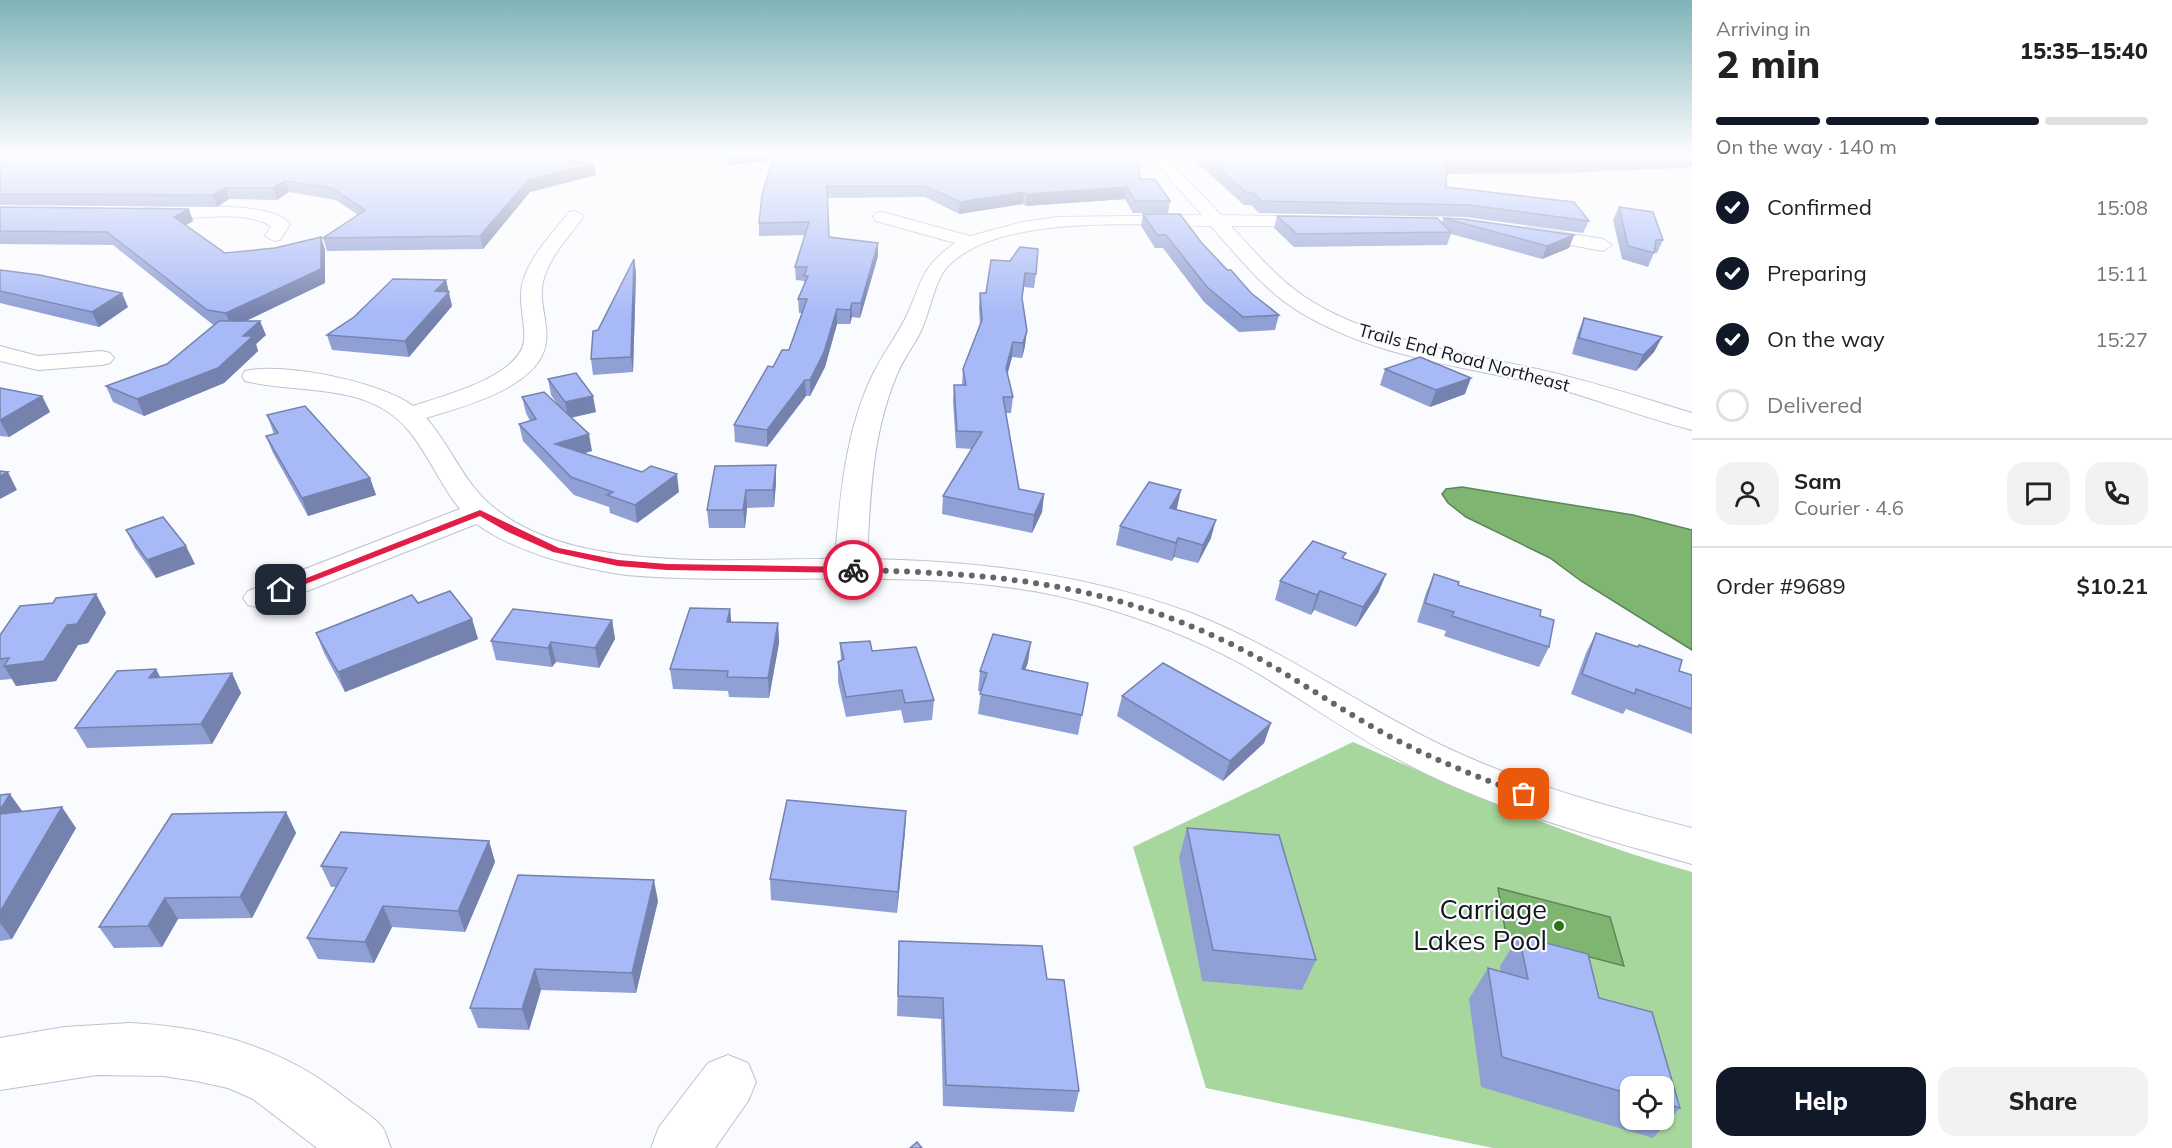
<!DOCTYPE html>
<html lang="en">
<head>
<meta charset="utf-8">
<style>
  body { margin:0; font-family:Mulish,sans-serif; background:#f2f2f2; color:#222; height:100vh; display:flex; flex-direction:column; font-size:22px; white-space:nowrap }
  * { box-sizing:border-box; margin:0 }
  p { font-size:20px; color:#767676 }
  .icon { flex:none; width:33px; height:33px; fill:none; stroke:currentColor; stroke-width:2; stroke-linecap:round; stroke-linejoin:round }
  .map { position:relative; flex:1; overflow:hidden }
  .details { display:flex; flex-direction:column; background:#fff; width:480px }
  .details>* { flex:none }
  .tools { position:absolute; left:1620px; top:1076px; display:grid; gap:12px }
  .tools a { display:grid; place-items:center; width:54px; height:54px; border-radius:12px; background:#fff; box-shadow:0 2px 4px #0004; font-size:30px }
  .pin { position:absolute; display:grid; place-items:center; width:51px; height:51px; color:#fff; margin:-26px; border-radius:12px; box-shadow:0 3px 9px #0006 }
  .courier { position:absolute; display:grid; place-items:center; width:60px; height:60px; margin:-30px; border:4px solid #e11d48; border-radius:50%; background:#fff; color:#222; box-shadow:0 2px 8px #0007 }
  .summary em { font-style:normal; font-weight:800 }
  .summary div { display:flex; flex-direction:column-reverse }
  .summary { display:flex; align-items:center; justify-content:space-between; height:102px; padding:0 24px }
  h1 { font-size:39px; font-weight:800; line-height:45px }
  .bar { display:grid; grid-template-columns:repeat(4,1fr); gap:9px 6px; align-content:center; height:72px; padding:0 24px }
  .bar i { height:8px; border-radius:4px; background:#e0e0e0 }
  .bar .selected { background:#111827 }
  .bar p { grid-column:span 4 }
  .line { display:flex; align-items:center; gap:15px; padding:0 24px; border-top:2px solid #e0e0e0 }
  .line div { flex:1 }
  .round { display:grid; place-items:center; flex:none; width:63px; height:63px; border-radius:18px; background:#f2f2f2 }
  ol { padding:0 24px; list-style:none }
  li { display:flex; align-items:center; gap:18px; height:66px }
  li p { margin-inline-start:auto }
  li .icon { padding:6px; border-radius:50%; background:#111827; color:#fff; stroke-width:4 }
  li:last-child { color:#767676 }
  li i { width:33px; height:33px; border:3px solid #e0e0e0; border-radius:50% }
  .primary-button { display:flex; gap:12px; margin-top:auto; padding:12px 24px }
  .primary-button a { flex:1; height:69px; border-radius:18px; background:#111827; color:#fff; font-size:24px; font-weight:800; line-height:69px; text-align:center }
  .primary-button a+a { background:#f2f2f2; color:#222 }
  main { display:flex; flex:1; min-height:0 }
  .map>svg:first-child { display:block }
</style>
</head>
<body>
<main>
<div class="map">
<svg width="1692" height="1148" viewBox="0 0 1692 1148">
  <rect width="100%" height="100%" fill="#fafbfe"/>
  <!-- green -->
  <path fill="#a7d79d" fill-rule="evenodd" d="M1353,742C1464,791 1575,840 1692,872V1148H1493L1206,1088L1133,847ZM1630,1086H1664V1119H1630Z"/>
  <!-- water -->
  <g fill="#7db571" stroke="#5d8557" stroke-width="1.5">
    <polygon points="1462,487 1633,515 1692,530 1692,650 1581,581 1550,558 1466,517 1448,503 1442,494 1446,489"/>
    <polygon points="1498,888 1610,917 1624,966 1506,935"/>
  </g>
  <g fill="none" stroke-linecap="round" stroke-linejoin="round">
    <!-- minor casing -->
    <g stroke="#bdc2d2" stroke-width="2">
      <g id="minor">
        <path d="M1149,155H1164L1221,215L1327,217L1330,221L1327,225L1321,226H1231C1256,253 1279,281 1311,301C1379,342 1460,352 1537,369C1586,380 1634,395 1682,410L1692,413V430C1645,418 1599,400 1552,387C1466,366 1371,358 1295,309C1262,288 1237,255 1211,226C1141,225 1000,213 948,266C934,280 930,314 920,333C912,348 902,361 896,377C872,434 870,498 867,559C978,561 1087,574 1191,613C1279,647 1355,703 1439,744C1519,783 1606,806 1692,828V864C1596,837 1498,811 1409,765C1351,735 1297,695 1240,663C1195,639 1147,620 1098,606C945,561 782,588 626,575C574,567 520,554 476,524L272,605L260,608L248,605L243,598L248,591L460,509C440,485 429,455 409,431C368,381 302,395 245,381L242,376L245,371C283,362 382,382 413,406C443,396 519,377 524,341C526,321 517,301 523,281C531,255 552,234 569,212L575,211L584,216C570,236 551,254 544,278C537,300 549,321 546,342C541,387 462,407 426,418C451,446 463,482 492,506C573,575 734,558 835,559C840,497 845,433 872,376C881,357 894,340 904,321C923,284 917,270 955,243L876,221L873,217L876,213L882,212L970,236L1023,222L1057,217L1202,215Z"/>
        <path d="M146,208C175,207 273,200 290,224L280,240L274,241L265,236L271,226C235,205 178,226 140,217L137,213Z"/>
        <polygon points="1528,227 1603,239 1612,245 1603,251 1522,236 1519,232"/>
        <polygon points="0,346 38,356 102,351 110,353 114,358 110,363 102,365 38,370 0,361"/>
        <path d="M130,1023C211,1027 282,1047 346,1098C357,1107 373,1116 382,1127C386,1132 388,1142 391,1148H317L253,1099L228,1088L196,1081L163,1076L97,1075L0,1090V1038L64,1027Z"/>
        <polygon points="728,1055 748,1063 756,1082 748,1101 715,1148 651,1148 659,1127 708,1063"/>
      </g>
    </g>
    <!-- minor -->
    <use href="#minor" fill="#fff" fill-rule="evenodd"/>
  </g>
  <!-- wall -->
  <g fill="#909fd4" fill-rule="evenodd">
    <polygon points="0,155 594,164 596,175 530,192 483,249 327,251 323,238 358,215 336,200 289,192 277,200 229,199 217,207 0,205"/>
    <polygon points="718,155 1131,155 1140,179 1170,201 1168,213 1133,213 1125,199 1026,206 1023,204 959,214 925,197 827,198 829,237 878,243 878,256 860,318 852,317 850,324 837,324 825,367 810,396 806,396 767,447 735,442 734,425 773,367 789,350 802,313 799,313 798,299 804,284 804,281 796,280 795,267 805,235 759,236 759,223 772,160 730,165"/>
    <polygon points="1196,155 1692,155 1683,168 1582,172 1581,173 1447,174 1446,187 1589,221 1583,233 1465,217 1259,213 1251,205 1244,205 1197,163"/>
    <polygon points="0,207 193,221 185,225 225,253 275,248 321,237 325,250 325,283 246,321 266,335 256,344 258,351 224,383 144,416 113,402 106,386 167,364 214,325 212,324 113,245 0,244"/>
    <polygon points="1619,207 1663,240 1657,253 1654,253 1648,267 1622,259 1613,220"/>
    <polygon points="1143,214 1201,242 1251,293 1279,315 1275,330 1239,332 1204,302 1163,248 1155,248 1141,226"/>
    <polygon points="1277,216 1442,223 1443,218 1574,235 1569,248 1542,259 1451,234 1447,245 1294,247 1274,228"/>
    <polygon points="991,260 1036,274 1034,288 1024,287 1022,299 1025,346 1022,358 1012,357 1007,373 1013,397 1011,413 1006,413 1019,489 1044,494 1042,512 1032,533 942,514 943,496 972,449 956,448 953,401 954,385 962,385 963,369 980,325 979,307 980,293 986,293"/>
    <polygon points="0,270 128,307 99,327 0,303"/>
    <polygon points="636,272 633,372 593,375 591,359 598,330"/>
    <polygon points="446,280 452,306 409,357 332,350 327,335"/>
    <polygon points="1584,318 1662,337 1654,352 1636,371 1572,354 1578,333"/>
    <polygon points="1385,369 1465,394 1430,407 1380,385"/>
    <polygon points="548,379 596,412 571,418 592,451 584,453 679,492 637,523 610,513 609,507 574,495 523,441 519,424 530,421 526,413 522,397 558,405 551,395"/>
    <polygon points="0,388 42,396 50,412 9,437 0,436"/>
    <polygon points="267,415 370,478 376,495 308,516 273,453 266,436 274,434"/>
    <polygon points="715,466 776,482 774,507 747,508 745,528 709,528 707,510"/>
    <polygon points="1177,508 1176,509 1211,538 1198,563 1174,557 1172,561 1116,545 1120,526"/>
    <polygon points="126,530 195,564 156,578 135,548"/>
    <polygon points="1344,559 1386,574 1378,593 1356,627 1314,610 1311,615 1275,600 1280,581"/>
    <polygon points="1434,574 1458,585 1540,616 1549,647 1539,667 1444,636 1446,631 1417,622 1426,593"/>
    <polygon points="96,594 106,613 88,643 78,645 56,681 16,686 12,679 0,680 0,635 53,603"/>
    <polygon points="418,603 472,619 478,639 345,692 324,653 316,633"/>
    <polygon points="730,609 731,622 778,623 779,643 769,698 729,697 728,691 673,689 670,669"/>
    <polygon points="612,620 615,639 599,668 556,662 552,667 496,660 491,641"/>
    <polygon points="1596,633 1679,671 1692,675 1692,734 1626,709 1623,714 1571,694 1586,653"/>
    <polygon points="840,643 872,651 934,700 932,720 904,723 901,710 846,717 838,682 838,662 841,661"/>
    <polygon points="1028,662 1025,669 1088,683 1078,735 978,714 981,692 978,691 980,671"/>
    <polygon points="156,669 160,677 232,673 241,693 212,744 87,748 75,728"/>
    <polygon points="1122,696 1271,723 1264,743 1223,781 1117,716"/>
    <polygon points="0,795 22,811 76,828 12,939 0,941"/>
    <polygon points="906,811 905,832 897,913 771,900 770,879"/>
    <polygon points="286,812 296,833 252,918 178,919 162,947 114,948 99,927"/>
    <polygon points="1187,828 1316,960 1302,990 1202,981 1179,858"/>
    <polygon points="489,841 495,862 465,932 392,927 374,963 318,959 307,938 336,887 331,887 321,866"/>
    <polygon points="518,875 658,901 636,993 541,990 529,1030 478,1028 470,1008"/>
    <path d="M1519,936L1599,998L1680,1108L1653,1138L1481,1087L1469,999L1488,968L1501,972L1500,966ZM1630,1086H1664V1119H1630Z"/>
    <polygon points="899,941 1079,1091 1074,1112 943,1106 941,1019 897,1016"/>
  </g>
  <!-- shaded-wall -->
  <g fill="#7582ad">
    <polygon points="729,155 776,155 776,160 730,165"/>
    <polygon points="1692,156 1692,166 1683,168 1688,157"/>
    <polygon points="594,164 596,175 530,192 483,249 480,236 528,180"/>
    <polygon points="285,181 289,192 277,200 273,188"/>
    <polygon points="1127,187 1125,199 1026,206 1027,194"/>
    <polygon points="225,188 229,199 217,207 213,195"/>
    <polygon points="1024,192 1023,204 959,214 960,202"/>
    <polygon points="189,209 193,221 178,230 174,217"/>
    <polygon points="1574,235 1569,248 1542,259 1547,246"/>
    <polygon points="321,237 325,250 325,283 231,328 226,313"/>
    <polygon points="878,243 878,256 860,318 861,303"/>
    <polygon points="634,259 636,272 633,372 631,357"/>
    <polygon points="446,280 452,306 409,357 405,341 435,291"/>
    <polygon points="122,293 128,307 99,327 92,312"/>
    <polygon points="852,303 852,317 850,324 850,310"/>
    <polygon points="837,309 837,324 825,367 810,396 810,380"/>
    <polygon points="260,321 266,335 256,344 258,351 224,383 144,416 137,399 243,336"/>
    <polygon points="1027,331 1025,346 1022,358 1023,343"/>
    <polygon points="1662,337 1654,352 1636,371 1643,355"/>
    <polygon points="1013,342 1012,357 1005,384 1006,368"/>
    <polygon points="1471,378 1465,394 1430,407 1436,390"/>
    <polygon points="805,380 806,396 767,447 767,430"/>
    <polygon points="42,396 50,412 9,437 0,420"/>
    <polygon points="593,396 596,412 568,418 565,402"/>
    <polygon points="589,434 592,451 558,461 555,444"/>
    <polygon points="776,465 776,482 774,507 773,490"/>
    <polygon points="8,472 17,490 0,499 0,476"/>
    <polygon points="677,474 679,492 637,523 635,505"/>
    <polygon points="370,478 376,495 308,516 302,498"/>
    <polygon points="746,490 747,508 745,528 743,510"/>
    <polygon points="1181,490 1177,508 1166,526 1170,508"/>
    <polygon points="1044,494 1042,512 1032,533 1034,515"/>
    <polygon points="1216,520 1211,538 1198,563 1203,545"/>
    <polygon points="1178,538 1174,557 1172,561 1176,543"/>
    <polygon points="186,546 195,564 156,578 147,560"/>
    <polygon points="1386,574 1378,593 1356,627 1363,607"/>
    <polygon points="1320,591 1314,610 1311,615 1317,595"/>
    <polygon points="96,594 106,613 88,643 78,645 56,681 16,686 4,666 67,625"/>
    <polygon points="730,609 732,629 727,622"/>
    <polygon points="472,619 478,639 345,692 338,672"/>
    <polygon points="612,620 615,639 599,668 595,648"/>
    <polygon points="778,623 779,643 769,698 768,678"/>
    <polygon points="551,642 556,662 552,667 548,648"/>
    <polygon points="1031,642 1028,662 1019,689 1022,669"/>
    <polygon points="156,669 166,689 149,678"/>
    <polygon points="232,673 241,693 212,744 201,724"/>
    <polygon points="1271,723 1264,743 1223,781 1230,761"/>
    <polygon points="10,794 25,815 0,818 0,810"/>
    <polygon points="62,807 76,828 12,939 0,923 0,912"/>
    <polygon points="906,811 905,832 897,913 898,892"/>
    <polygon points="286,812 296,833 252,918 240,897"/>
    <polygon points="489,841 495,862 465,932 458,911"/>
    <polygon points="654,880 658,901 636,993 632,973"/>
    <polygon points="165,898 178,919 162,947 148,926"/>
    <polygon points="383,906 392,927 374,963 365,942"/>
    <polygon points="535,969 541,990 529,1030 522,1009"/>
  </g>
  <!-- building -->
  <g fill="#a7b9f7" stroke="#7582ad" stroke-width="1.5">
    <polygon points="0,155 534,155 594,164 528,180 480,236 323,238 365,210 332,188 285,181 273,188 225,188 213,195 0,194"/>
    <polygon points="774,155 1131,155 1139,164 1140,179 1155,179 1170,201 1135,201 1127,187 1027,194 1024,192 960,202 925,186 827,186 829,237 878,243 861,303 852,303 850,310 837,309 824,352 810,380 805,380 767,430 734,425 768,366 773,367 782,350 789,350 807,299 798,299 808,276 804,276 807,267 795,267 809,222 759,223 762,195"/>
    <polygon points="1203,155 1692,155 1692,156 1688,157 1583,161 1586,162 1447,163 1446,187 1574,202 1589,221 1470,205 1262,201 1253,193 1247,193"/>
    <polygon points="0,207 189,209 174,217 225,253 275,248 321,237 321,269 226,313 207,310 107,232 0,231"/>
    <polygon points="1619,207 1653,212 1663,240 1656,240 1654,253 1628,246"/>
    <polygon points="1143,214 1180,214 1201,242 1227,270 1231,270 1251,293 1279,315 1243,317 1207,287 1166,235 1157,235"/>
    <polygon points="1277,216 1437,218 1451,232 1297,234"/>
    <polygon points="1443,218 1463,219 1574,235 1547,246"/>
    <polygon points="1020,247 1038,249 1036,274 1025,273 1022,298 1027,331 1023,343 1013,342 1006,368 1013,397 1003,397 1019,489 1044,494 1034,515 943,496 982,432 957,431 954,385 966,385 963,369 982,320 980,293 986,293 991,260 1010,261"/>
    <polygon points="634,259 631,357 591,359 593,331 598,330"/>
    <polygon points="0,270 40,275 122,293 92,312 0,291"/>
    <polygon points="393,279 446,280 435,291 449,292 405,341 327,335 354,317"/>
    <polygon points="1584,318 1662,337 1643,355 1579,338"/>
    <polygon points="219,321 260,321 243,336 253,336 218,368 137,399 106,386 167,364"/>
    <polygon points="1420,357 1471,378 1436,390 1385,369"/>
    <polygon points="576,373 593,396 565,402 548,379"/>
    <polygon points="0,388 42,396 0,420"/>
    <polygon points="544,392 589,434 555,444 642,472 651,466 677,474 635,505 607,495 613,492 571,477 519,424 536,419 522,397"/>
    <polygon points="305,406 370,478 302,498 266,436 278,433 267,415"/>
    <polygon points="776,465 773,490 746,490 743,510 707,510 715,466"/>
    <polygon points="0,471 8,472 0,476"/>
    <polygon points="1149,482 1181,490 1170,508 1216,520 1203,545 1178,538 1176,543 1120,526"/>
    <polygon points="163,517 186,546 147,560 126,530"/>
    <polygon points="1313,541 1346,553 1342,558 1386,574 1363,607 1320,591 1317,595 1280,581"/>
    <polygon points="1434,574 1459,582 1458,585 1541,610 1540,616 1554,620 1549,647 1452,616 1454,612 1425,603"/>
    <polygon points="450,591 472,619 338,672 316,633 412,595 418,603"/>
    <polygon points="96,594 77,624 67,625 44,661 4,666 9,658 0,659 0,635 20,606 53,603 56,598"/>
    <polygon points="690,608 730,609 727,622 778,623 768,678 727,677 728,671 670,669"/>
    <polygon points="513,609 612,620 595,648 551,642 548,648 491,641"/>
    <polygon points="1596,633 1638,647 1639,645 1682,660 1679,671 1692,675 1692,709 1636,689 1635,694 1582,674"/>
    <polygon points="993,634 1031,642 1022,669 1088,683 1082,715 980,694 987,673 980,671"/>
    <polygon points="870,641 872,651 916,647 934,700 905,703 902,690 846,697 838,662 844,659 840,643"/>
    <polygon points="1163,663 1271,723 1230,761 1122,696"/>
    <polygon points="156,669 149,678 232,673 201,724 75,728 117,671"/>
    <polygon points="10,794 0,810 0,795"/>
    <polygon points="787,800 906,811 898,892 770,879"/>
    <polygon points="62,807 0,912 0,814"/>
    <polygon points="286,812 240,897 165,898 148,926 99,927 172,814"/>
    <polygon points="1187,828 1279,835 1316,960 1213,950"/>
    <polygon points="341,832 489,841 458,911 383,906 365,942 307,938 347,868 321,866"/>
    <polygon points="518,875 654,880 632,973 535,969 522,1009 470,1008"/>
    <polygon points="1519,936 1588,954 1599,998 1652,1012 1680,1108 1664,1103 1664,1086 1630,1086 1630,1094 1502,1057 1488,968 1528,979"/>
    <polygon points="899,941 1042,946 1047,979 1064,980 1079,1091 946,1085 943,998 898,996"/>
    <polygon points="917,1142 922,1148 910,1148"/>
  </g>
  <!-- sky -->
  <linearGradient id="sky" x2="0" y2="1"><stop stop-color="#7db4b8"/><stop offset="0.49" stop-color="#fdfdff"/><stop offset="1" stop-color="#fdfdff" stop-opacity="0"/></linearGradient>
  <rect width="1692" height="316" fill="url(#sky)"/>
  <!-- route -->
  <polygon fill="#e11d48" points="480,510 559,548 618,560 667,564 853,567 858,570 853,573 667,570 618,566 553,552 506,531 480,516 285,592 276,590"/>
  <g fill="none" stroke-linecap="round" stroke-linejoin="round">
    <!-- done -->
    <path stroke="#64666a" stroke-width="6" stroke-dasharray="0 10.8" d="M853,570C993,573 1101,582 1229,643C1281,668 1328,702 1378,730C1425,756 1474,776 1524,794"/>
  </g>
  <!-- markers -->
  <circle fill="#2b7418" stroke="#fafbfe" stroke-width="2" cx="1559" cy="926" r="6"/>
  <g text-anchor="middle" stroke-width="4.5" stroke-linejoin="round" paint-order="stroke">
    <!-- far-street labels -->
    <g font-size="18" fill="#13151b" stroke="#fafbfe">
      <text transform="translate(1464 358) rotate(15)" y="6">Trails End Road Northeast</text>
    </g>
    <!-- near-poi labels -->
    <g font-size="27" fill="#13151b" stroke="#fafbfe" text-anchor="end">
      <text x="1547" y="919">Carriage<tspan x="1547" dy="31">Lakes Pool</tspan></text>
    </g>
  </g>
</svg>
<div class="tools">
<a><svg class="icon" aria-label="locate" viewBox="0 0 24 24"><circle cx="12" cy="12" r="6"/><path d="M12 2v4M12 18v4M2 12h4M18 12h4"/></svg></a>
</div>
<div class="pin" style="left:1524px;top:794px;background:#ea580c"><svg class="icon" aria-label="bag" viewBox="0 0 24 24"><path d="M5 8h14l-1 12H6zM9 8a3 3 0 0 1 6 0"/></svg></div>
<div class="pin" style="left:281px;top:590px;background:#1f2937"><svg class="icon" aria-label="home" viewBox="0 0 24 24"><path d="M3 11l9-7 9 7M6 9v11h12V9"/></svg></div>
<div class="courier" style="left:853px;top:570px"><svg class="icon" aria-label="bike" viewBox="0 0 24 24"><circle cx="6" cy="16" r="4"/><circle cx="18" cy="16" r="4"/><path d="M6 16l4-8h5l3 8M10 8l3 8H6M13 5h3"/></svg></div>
</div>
<section class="details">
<div class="summary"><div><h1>2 min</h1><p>Arriving in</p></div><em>15:35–15:40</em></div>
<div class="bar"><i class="selected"></i><i class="selected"></i><i class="selected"></i><i></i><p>On the way · 140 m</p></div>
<ol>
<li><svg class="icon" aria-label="check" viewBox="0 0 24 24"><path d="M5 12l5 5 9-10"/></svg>Confirmed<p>15:08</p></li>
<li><svg class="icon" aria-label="check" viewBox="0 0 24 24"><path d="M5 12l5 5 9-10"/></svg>Preparing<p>15:11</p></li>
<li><svg class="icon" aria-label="check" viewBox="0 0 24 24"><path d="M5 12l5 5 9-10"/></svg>On the way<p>15:27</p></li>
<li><i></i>Delivered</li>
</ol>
<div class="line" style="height:108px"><a class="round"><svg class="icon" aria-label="person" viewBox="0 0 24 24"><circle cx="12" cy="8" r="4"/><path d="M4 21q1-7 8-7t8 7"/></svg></a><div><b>Sam</b><p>Courier · 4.6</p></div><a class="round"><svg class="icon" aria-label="chat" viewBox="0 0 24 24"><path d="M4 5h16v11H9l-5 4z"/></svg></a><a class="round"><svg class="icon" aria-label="phone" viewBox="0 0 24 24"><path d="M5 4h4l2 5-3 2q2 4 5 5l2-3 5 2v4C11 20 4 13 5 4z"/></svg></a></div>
<div class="line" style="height:78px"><div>Order #9689</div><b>$10.21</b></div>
<div class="primary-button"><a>Help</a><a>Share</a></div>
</section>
</main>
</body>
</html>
